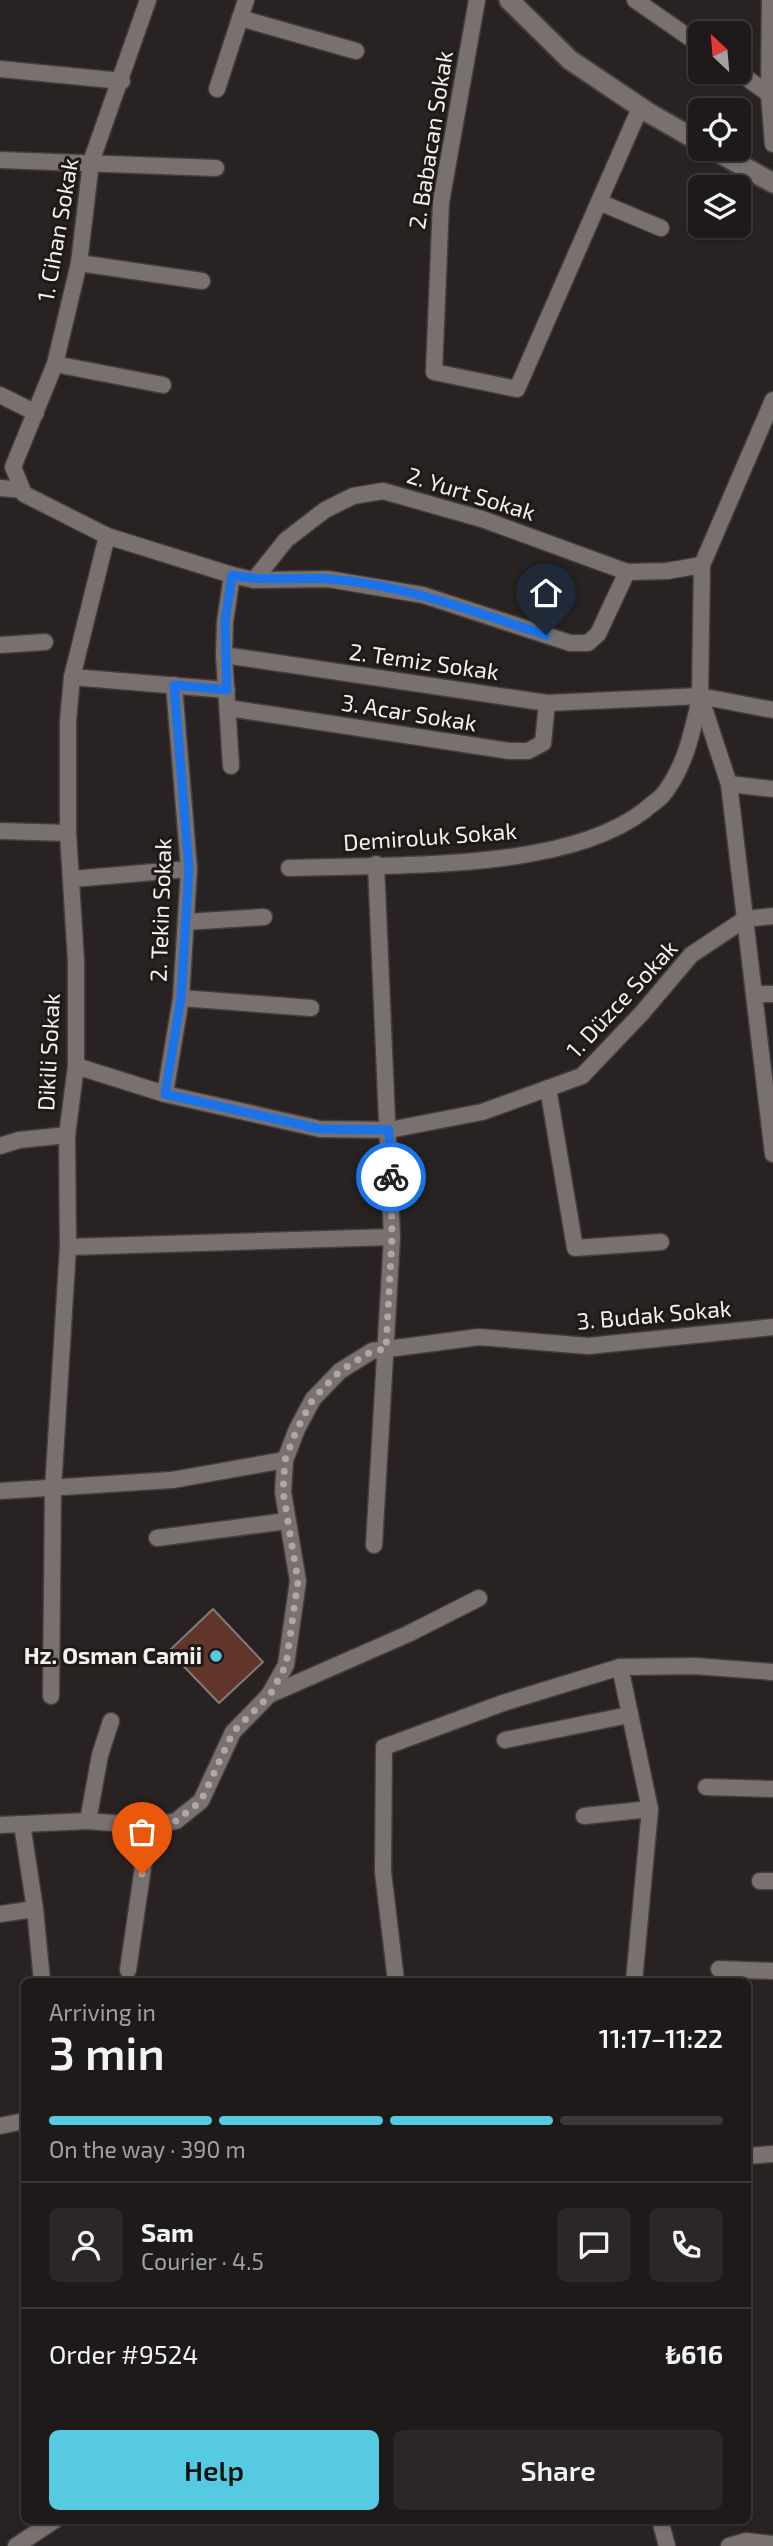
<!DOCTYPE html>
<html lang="en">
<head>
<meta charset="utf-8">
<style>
  body { margin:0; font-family:"Exo 2",sans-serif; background:#2b2727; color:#f1f3f6; height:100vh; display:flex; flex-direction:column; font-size:26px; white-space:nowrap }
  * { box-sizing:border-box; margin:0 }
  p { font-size:23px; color:#a1a1a2 }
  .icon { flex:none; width:38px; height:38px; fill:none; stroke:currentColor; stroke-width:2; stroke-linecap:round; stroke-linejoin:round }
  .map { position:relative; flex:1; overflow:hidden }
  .side { position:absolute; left:21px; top:1978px; width:730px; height:546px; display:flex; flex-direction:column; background:#1e1a1a; border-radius:10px; box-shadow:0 2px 5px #0004,0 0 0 2px #3c3839 }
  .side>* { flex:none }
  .needle { width:46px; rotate:334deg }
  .tools { position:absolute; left:688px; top:21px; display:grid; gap:14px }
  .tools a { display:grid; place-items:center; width:63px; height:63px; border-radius:10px; background:#1e1a1a; box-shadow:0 2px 5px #0004,0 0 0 2px #3c3839; font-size:35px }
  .pin { position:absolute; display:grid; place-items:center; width:60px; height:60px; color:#fff; margin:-72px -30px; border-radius:50% 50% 50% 0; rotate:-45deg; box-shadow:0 0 7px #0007 }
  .pin .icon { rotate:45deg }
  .courier { position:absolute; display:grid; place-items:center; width:70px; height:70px; margin:-35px; border:5px solid #1a73e8; border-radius:50%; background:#fff; color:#222; box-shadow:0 2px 9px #0007 }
  .headline em { font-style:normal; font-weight:600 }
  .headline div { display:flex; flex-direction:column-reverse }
  .headline { display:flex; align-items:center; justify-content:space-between; height:119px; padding:0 28px }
  h1 { font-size:46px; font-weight:600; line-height:52px }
  .bar { display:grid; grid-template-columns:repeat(4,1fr); gap:10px 7px; align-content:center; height:84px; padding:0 28px }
  .bar i { height:9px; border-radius:5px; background:#3c3839 }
  .bar .on { background:#55cae0 }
  .bar p { grid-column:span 4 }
  .line { display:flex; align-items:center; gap:18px; padding:0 28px; border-top:2px solid #3c3839 }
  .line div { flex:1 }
  .round { display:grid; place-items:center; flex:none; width:74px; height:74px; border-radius:10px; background:#2b2727 }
  .primary-button { display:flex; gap:14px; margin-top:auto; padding:14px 28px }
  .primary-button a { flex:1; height:80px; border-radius:10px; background:#55cae0; color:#111; font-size:28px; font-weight:600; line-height:80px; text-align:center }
  .primary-button a+a { background:#2b2727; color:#f1f3f6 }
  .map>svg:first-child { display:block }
</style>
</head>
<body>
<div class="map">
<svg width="773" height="2546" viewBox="0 0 773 2546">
  <rect width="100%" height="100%" fill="#282322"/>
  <!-- building -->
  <polygon fill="#62352b" stroke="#817a78" stroke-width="2" points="213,1609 263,1662 219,1703 169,1651"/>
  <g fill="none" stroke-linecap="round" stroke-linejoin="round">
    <!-- minor casing -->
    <g stroke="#433e3d" stroke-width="19">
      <g id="minor">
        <polyline points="477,0 441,202 434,372 517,389 640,108"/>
        <polyline points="635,0 700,45"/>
        <polyline points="770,0 769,94 773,144"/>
        <polyline points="240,18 356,51"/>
        <polyline points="0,69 122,81"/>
        <polyline points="738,72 769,94"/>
        <polyline points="217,89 246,0"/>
        <polyline points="0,160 216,168"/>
        <polyline points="599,202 661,228"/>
        <polyline points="79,263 202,281"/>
        <polyline points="55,364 163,385"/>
        <polyline points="0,395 36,413"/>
        <polyline points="773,400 702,565 700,696 729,784 773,1154"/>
        <polyline points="0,488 22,490"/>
        <polyline points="107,536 232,575 254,580 328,579 423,595 570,643 588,643 598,634 627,572"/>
        <polyline points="254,580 286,540 325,510 353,496 383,491 482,519 627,572 667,571 702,565"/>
        <polyline points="0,645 45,642"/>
        <polyline points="224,655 547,703 700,696 773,710"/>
        <polyline points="72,677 227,690"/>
        <polyline points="228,708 510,751 528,751 543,743 547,703"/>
        <polyline points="231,766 224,655 225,622 232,575"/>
        <polyline points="729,784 773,789"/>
        <polyline points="0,831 68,833"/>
        <path d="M289,868C390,864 564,873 645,810C650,805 657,801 662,796C685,768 692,733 700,698"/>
        <polyline points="72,879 189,869"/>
        <polyline points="186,922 264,917"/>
        <polyline points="754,994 773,994"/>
        <polyline points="181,998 311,1008"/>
        <polyline points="76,1066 165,1094 320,1129 389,1130 482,1112 582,1076 642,1013 691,955 745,919 773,916"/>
        <polyline points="548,1088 575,1248 661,1242"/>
        <polyline points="165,1094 181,998 189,869 174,685"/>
        <polyline points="0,1146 19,1140 67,1135"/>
        <polyline points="68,1247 392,1237"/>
        <polyline points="0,1491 172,1480 285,1460"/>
        <polyline points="157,1538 287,1521"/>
        <polyline points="374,1545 392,1237 376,864"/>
        <polyline points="620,1667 650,1809 634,1981"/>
        <polyline points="269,1695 408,1634 479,1598"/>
        <polyline points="51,1696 53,1489 68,1247 67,1135 76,1066 76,961 68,833 68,721 72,677 107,536 24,494 13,467 55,364 79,263 91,162 148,0"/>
        <polyline points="505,1740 629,1715"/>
        <polyline points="706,1787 773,1789"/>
        <polyline points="584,1816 650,1809"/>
        <polyline points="88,1821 100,1755 111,1721"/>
        <polyline points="22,1824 35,1909 42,1981"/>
        <polyline points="0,1825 88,1821 149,1826 176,1821 201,1801 233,1732 269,1695 286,1665 298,1581 283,1492 285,1460 297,1429 313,1399 340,1371 372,1351 479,1337 588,1346 773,1327"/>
        <polyline points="760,1881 773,1881"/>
        <polyline points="0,1914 35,1909"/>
        <polyline points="719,1969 773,1971"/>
        <polyline points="128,1970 149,1826"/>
        <polyline points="396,1981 383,1872 384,1747 503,1703 620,1667 695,1666 773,1672"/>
        <polyline points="0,2126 24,2121"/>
        <polyline points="747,2156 773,2154"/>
        <polyline points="660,2520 667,2546"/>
        <polyline points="16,2546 55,2520"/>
        <polyline points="729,2546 746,2541 773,2544"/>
      </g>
    </g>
    <!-- tertiary casing -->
    <g stroke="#433e3d" stroke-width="23">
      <g id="tertiary">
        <polyline points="509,0 570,60 649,113 700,142"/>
        <polyline points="712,149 773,183"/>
      </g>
    </g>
    <!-- minor -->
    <use href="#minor" stroke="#787170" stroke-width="16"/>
    <!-- tertiary -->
    <use href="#tertiary" stroke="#787170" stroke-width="19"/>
  </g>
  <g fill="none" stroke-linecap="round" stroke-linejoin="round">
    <!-- done -->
    <polyline stroke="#ada8a7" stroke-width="7" stroke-dasharray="0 12.6" points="142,1874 149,1826 176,1821 201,1801 233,1732 270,1695 286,1665 298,1581 283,1492 285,1460 297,1429 313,1399 340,1371 372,1351 386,1349 392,1237 391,1177"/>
    <!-- route -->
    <path stroke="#1a73e8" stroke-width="9" d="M391,1177L389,1130L320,1129L165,1094L181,998L189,869L174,685L227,690L225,622L232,575C264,582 295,577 328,579C402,584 475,612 546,635"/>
  </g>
  <!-- markers -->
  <circle fill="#55cae0" stroke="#1f1a18" stroke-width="2.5" cx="216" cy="1656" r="7"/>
  <g text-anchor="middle" stroke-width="6" stroke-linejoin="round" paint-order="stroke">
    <!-- street labels -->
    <g font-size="23" fill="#f4f0ef" stroke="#1f1a18">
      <text transform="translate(431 140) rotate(-81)" y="8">2. Babacan Sokak</text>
      <text transform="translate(58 230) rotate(-80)" y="8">1. Cihan Sokak</text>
      <text transform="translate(471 494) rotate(17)" y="8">2. Yurt Sokak</text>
      <text transform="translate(424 662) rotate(8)" y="8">2. Temiz Sokak</text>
      <text transform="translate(409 713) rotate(9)" y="8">3. Acar Sokak</text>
      <text transform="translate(430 837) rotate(-4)" y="8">Demiroluk Sokak</text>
      <text transform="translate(161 910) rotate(-88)" y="8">2. Tekin Sokak</text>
      <text transform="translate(622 999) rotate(-47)" y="8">1. Düzce Sokak</text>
      <text transform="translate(49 1052) rotate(-87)" y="8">Dikili Sokak</text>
      <text transform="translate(654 1315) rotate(-5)" y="8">3. Budak Sokak</text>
    </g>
    <!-- poi labels -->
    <g font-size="23" font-weight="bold" fill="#f4f0ef" stroke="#1f1a18" text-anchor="end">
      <text x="202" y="1664">Hz. Osman Camii</text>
    </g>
  </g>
</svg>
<div class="tools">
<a><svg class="needle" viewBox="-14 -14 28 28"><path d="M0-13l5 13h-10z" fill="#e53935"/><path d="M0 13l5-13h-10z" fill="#a1a1a2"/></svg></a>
<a><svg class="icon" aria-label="locate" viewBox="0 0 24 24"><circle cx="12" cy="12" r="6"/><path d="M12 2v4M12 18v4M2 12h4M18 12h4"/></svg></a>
<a><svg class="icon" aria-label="layers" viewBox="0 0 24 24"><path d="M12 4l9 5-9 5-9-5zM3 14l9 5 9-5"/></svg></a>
</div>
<div class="pin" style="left:142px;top:1874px;background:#ea580c"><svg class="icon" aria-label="bag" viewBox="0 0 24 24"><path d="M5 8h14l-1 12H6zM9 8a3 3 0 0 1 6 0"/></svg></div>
<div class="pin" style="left:546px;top:635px;background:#1f2937"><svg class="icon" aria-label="home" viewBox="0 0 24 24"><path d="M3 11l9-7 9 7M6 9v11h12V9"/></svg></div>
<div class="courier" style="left:391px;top:1177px"><svg class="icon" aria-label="bike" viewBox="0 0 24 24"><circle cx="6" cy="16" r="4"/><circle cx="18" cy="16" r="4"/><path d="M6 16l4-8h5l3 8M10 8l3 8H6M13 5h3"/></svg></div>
<section class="side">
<div class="headline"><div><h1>3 min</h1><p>Arriving in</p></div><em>11:17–11:22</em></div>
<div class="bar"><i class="on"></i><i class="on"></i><i class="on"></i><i></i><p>On the way · 390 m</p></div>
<div class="line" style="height:126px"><a class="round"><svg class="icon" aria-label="person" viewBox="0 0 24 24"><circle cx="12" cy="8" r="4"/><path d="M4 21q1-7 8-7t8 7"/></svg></a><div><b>Sam</b><p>Courier · 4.5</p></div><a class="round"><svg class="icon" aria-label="chat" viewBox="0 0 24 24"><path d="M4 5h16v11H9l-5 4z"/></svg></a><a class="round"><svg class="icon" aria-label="phone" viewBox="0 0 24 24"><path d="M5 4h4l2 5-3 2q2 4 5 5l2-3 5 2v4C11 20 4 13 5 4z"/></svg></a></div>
<div class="line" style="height:91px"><div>Order #9524</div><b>₺616</b></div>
<div class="primary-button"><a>Help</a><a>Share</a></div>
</section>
</div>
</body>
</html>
